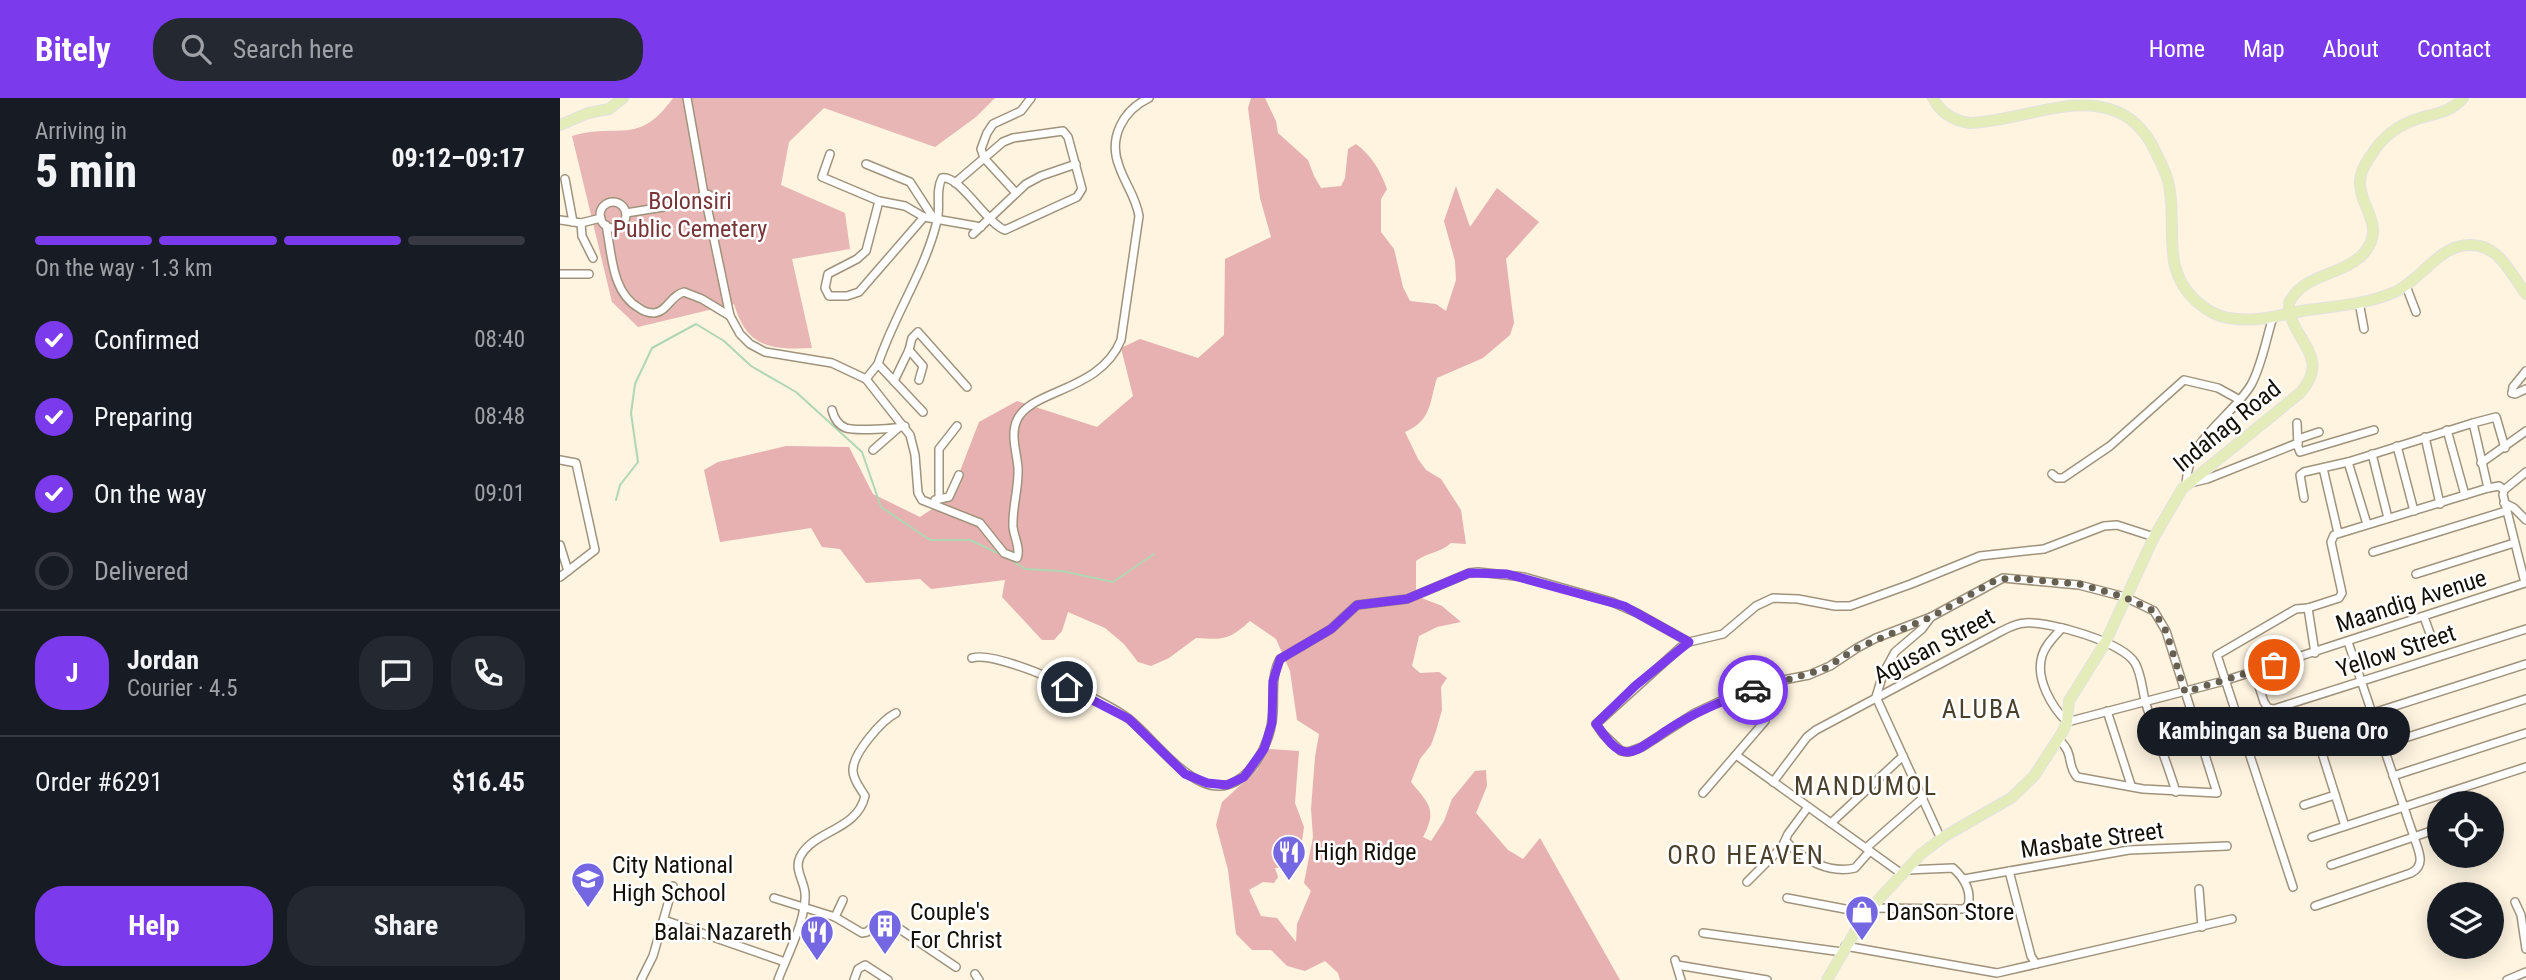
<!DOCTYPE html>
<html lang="en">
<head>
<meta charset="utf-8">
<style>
  body { margin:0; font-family:"Roboto Condensed",sans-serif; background:#242831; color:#f1f3f6; height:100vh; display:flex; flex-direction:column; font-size:26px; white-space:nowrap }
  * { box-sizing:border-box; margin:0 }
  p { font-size:23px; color:#9ea1a6 }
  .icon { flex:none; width:38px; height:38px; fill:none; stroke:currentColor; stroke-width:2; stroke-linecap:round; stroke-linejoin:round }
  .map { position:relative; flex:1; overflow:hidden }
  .sheet { display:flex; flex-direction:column; background:#171b24; width:560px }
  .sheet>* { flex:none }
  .buttons { position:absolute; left:1867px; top:693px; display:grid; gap:14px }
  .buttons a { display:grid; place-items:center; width:77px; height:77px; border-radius:50%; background:#171b24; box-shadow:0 4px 18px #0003; font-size:35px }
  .pin { position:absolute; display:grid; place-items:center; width:60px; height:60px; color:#fff; margin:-30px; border:4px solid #fff; border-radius:50%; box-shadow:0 2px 7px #0007 }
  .courier { position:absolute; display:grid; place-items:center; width:70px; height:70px; margin:-35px; border:5px solid #7c3aed; border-radius:50%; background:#fff; color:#222; box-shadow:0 2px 9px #0007 }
  .bubble { position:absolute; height:49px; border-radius:24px; background:#171b24; box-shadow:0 4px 18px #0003; font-size:23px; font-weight:700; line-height:49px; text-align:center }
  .overview em { font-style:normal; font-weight:700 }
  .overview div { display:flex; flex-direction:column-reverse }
  .overview { display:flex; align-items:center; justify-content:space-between; height:119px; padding:0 35px }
  h1 { font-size:46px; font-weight:700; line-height:52px }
  .bar { display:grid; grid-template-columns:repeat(4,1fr); gap:10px 7px; align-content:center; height:84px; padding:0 35px }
  .bar i { height:9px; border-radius:5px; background:#363941 }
  .bar .active { background:#7c3aed }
  .bar p { grid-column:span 4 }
  .line { display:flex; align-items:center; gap:18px; padding:0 35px; border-top:2px solid #363941 }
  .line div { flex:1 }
  .round { display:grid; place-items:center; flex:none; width:74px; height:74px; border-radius:28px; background:#242831 }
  ol { padding:0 35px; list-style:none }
  li { display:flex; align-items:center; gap:21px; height:77px }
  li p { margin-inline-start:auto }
  li .icon { padding:7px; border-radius:50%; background:#7c3aed; color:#fff; stroke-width:4 }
  li:last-child { color:#9ea1a6 }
  li i { width:38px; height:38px; border:4px solid #363941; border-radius:50% }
  .action { display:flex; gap:14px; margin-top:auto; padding:14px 35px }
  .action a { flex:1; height:80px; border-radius:28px; background:#7c3aed; color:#fff; font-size:28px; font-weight:700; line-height:80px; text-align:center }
  .action a+a { background:#242831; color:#f1f3f6 }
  header { display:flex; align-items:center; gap:42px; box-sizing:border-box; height:98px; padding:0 35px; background:#7c3aed; color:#fff }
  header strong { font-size:33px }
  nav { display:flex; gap:38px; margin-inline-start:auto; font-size:24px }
  .search { width:490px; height:63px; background:#242831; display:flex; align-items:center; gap:18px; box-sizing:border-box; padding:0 24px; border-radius:28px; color:#9ea1a6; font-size:26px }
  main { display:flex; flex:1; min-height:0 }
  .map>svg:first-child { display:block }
</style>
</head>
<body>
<header>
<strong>Bitely</strong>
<div class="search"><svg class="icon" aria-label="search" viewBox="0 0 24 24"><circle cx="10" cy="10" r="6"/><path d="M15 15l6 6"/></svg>Search here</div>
<nav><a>Home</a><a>Map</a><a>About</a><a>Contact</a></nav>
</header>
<main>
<section class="sheet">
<div class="overview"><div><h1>5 min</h1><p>Arriving in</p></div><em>09:12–09:17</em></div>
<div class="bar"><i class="active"></i><i class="active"></i><i class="active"></i><i></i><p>On the way · 1.3 km</p></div>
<ol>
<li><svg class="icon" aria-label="check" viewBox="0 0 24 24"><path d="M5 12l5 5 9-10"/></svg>Confirmed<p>08:40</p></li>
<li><svg class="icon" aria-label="check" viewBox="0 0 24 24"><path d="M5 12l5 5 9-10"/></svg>Preparing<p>08:48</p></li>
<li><svg class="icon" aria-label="check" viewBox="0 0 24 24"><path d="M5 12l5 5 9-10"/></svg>On the way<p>09:01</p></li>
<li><i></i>Delivered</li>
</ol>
<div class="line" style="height:126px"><b class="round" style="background:#7c3aed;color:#fff">J</b><div><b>Jordan</b><p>Courier · 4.5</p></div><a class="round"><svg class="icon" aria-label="chat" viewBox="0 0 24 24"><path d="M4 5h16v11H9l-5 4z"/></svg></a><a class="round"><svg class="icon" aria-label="phone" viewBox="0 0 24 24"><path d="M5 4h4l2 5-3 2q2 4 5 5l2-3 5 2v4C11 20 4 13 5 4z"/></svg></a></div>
<div class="line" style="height:91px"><div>Order #6291</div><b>$16.45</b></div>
<div class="action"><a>Help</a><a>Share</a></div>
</section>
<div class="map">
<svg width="1966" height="882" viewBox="0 0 1966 882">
  <rect width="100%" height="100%" fill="#fef4e0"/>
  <!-- green -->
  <path fill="#e8b6b4" d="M113,0H435L416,19L375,49L264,10L229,44L221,87L285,115L290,151L232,161L252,250C209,252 187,249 174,206L78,229L52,204L12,38C59,24 78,49 113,0Z"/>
  <!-- forest -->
  <path fill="#e6b1b0" d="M691,0H705L716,23L718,35L748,62L754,78L761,90L781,88L785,80L788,51L796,46C812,58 820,72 827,91L821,101V134L834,151L843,189L850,203L876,206L886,213L896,182L895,163L884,123L896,88L910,129L937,90L979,124L946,161L954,225L950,237L923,260L877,280C869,305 872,322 845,334L858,361L866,372L881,381L901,412L906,446L891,445C880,455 868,454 856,463V493L859,499L882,508L901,524L877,529L859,538L852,568L860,575L879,574L887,580L881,589L882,612L876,633L871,647L860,661L851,684C868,705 878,711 863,739L871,743L884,723L892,701L915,673L926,672L927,688L916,715L948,752L963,761L980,740L1060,882H780L778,875L765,863L745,873L727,868L711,852H692L676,836L668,772L656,727L662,704L697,672L709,651L739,653L735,705L744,729L742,743L727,769L715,770L718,779L714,785L703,784L689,792L701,818L717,820L736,844L737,826L751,793L744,785L753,739L751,711L755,659L759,636L737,622L730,573L716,541L690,523C669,542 663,542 636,540L609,560L591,568L578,564L564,546L545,530L508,514L502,533L494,542H482L442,499L445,482L371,491L360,481L306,485L280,451L262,449L251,430L160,444L144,372L158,364L226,348L289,349L313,396L360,419L390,399L419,324L457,303L537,329L573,298L561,250L580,241L638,260L664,237L665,161L711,139L700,100L688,10Z"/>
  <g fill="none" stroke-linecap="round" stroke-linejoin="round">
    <!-- stream -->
    <g stroke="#b0d6b3" stroke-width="2">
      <polyline points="56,402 60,387 78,364 71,315 75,286 92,250 136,226 164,243 191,268 236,294 302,354 321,409 370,442 410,442 440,456"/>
      <polyline points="448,460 465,471 502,473 553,484 594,456"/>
    </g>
    <!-- minor casing -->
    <g stroke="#a0937c" stroke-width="10">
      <g id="minor">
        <polyline points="127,0 144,96"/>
        <polyline points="270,56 262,79 319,103 345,108 364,119 421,129"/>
        <polyline points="306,66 350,84 374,121"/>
        <polyline points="5,81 13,124"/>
        <polyline points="456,95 424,60 421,51 427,35 433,26 461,13 471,0"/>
        <circle cx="146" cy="102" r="6"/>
        <polyline points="319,103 306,153 297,161 268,176 265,190 269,198 287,198 299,194 364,119"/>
        <circle cx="53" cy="117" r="13"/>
        <path d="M147,108L170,218L180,236L190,246L205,254L272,265L306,281L350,337L355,357L358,395L362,402L420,425L444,455L457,460C461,451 454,439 453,429C452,409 459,390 458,370C457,355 450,337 457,322C471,291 540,294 561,242L579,118C576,99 565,86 559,68C548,40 563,12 589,0"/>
        <polyline points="66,115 141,103"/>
        <polyline points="0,122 21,125 41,120"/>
        <polyline points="21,125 22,138 33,160"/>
        <path d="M46,127C52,155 51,194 79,210C83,213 89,215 94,215C107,214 111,197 124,194L142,201L170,218"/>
        <polyline points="413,136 466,86 481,78 516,66"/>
        <polyline points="0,176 29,176"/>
        <polyline points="1846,188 1856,214"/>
        <polyline points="1799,204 1804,231"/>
        <path d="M1713,219C1706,241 1702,267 1691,287C1670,321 1628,340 1626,386L1647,381L1738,345"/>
        <polyline points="349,252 363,268 359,282"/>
        <polyline points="318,266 363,314"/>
        <path d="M306,281L318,266C334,217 365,173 377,123C381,109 375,93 382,80C400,77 426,125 445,132L517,99L522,91L508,39L503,33L453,40L443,44L395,85"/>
        <polyline points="334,283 349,252 352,240 358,234 407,289"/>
        <polyline points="1952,295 1953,289 1966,273"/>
        <polyline points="1952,295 1955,296 1966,291"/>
        <path d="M272,312C274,320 278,327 286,330C295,333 337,331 345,328"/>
        <polyline points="1737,325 1738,349 1740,354 1814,332"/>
        <polyline points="1913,325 1936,319 1945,350"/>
        <polyline points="1887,332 1905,397"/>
        <polyline points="1865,339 1880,406"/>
        <polyline points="1738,341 1759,334"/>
        <polyline points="1837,348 1854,413"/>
        <polyline points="313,352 337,331"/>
        <polyline points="1812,356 1828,420"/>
        <polyline points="0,362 16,365 35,452 0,479"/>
        <polyline points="1788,364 1807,426"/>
        <polyline points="1921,365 1966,333"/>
        <polyline points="1763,370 1778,435"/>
        <polyline points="1492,376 1497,380 1503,380 1550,348 1624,282 1658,290 1678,301"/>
        <polyline points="1744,400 1740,377 1744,374 1788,364 1913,325 1928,390"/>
        <polyline points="379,401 379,351 397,328"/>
        <polyline points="375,402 389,399 399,377"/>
        <polyline points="1944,405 1954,410 1966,422"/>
        <polyline points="0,447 8,473"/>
        <polyline points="1813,454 1946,413"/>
        <polyline points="1856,476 1954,445"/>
        <polyline points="1371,519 1316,540 1297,550 1270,568 1249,577 1223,582 1165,601 1135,615 1082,649 1068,654 1061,653 1043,636 1036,626 1121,549 1129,544 1163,536 1196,508 1213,500 1238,501 1275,508 1290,508 1351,486 1420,458 1484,451 1544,428 1557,427 1594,439"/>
        <polyline points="1864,519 1873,544"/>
        <path d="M1502,530C1495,538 1485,547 1482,558C1475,581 1492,609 1507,624L1664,583L1965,485L1943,397L1944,392L1966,374"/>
        <polyline points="1755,555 1748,510 1779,500 1782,495 1771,444 1774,437 1928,390 1939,388 1944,392"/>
        <path d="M412,560C439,552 546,603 569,621C604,649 651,727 696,664C706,649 712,631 713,614C714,596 711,577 720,561L771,531L797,507L847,501L909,475L918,474L964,479L1052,504L1077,515L1129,544"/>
        <polyline points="1694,573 1704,604 1708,610 1714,611 1966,531"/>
        <polyline points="1547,613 1571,687"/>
        <polyline points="1755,633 1785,728"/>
        <polyline points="1716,646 1966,566"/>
        <polyline points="1823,647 1966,601"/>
        <polyline points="1176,657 1342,776"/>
        <polyline points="1833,678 1966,635"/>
        <path d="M1213,684L1247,639L1256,632L1440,534C1448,530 1456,525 1465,525C1489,523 1563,544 1575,565C1582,577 1582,593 1586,606C1595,636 1607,664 1616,694"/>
        <polyline points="1143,695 1205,623"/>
        <polyline points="1744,707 1775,697"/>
        <polyline points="1271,725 1343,658"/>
        <polyline points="1752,739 1966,669"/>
        <path d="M1381,741L1316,599L1323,576L1335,554L1362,531L1371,519L1443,480L1519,487L1565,499L1594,513L1606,533L1657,695L1583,691L1517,679C1506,666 1515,656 1499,642"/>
        <path d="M1226,743C1242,762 1270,776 1295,770L1310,753"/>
        <polyline points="1306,750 1363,700"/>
        <polyline points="1771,767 1880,730"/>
        <polyline points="1449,773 1471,858 1476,866"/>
        <polyline points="1404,781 1569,752 1667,748"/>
        <polyline points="1187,784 1222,749 1228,736 1248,709"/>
        <polyline points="1733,789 1657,557 1736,511 1748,510"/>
        <polyline points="1639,791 1642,829"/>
        <polyline points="214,800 275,819 302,835 307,834 321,821 325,821 396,869"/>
        <polyline points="1227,800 1306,815"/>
        <polyline points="1955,804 1961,817 1966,851"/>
        <path d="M1755,808L1851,775C1867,767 1858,752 1854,739L1788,544"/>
        <path d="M1310,810L1403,811L1408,808C1412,793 1404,780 1393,770L1346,772"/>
        <polyline points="275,819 283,802"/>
        <polyline points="104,822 225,864"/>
        <polyline points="1143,835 1282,854"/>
        <polyline points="1285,848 1437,875 1672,821"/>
        <polyline points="1115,862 1121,882"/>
        <polyline points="1117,867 1207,882"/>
        <polyline points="415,876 419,882"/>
        <polyline points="81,882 93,858 113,788"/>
        <path d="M218,882C227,858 247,820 245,795C244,783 234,771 240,759C253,732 297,733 305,698C301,691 293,682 293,673C292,656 322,622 336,615"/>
        <polyline points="294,882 298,871 305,867 328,882"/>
        <polyline points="1947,882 1966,874"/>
      </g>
    </g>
    <!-- major casing -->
    <g stroke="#e3e2e1" stroke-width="12">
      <g id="major">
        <path d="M1373,0C1381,15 1393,23 1410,25C1450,24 1503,1 1541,9C1564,13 1579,25 1591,45C1599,61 1608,76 1610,94C1616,134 1602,172 1636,203C1645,211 1656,218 1668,220C1695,225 1721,217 1747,212C1776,208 1808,206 1835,194C1865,180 1882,140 1919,148C1941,152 1954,180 1966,196"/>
        <polyline points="0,27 28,15 49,11 63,0"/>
        <path d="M1267,882L1306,815L1361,756L1385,738L1451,700L1474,678L1502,635L1507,624L1509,603L1545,545L1594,439L1622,391L1740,295C1774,257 1728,241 1729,205C1743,175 1784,178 1804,155C1827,128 1799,109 1800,84C1800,75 1805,66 1810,59C1821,40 1839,26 1860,20C1877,15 1891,14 1903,0"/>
      </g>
    </g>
    <!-- minor -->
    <use href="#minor" stroke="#fff" stroke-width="7"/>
    <!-- major -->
    <use href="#major" stroke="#e4ecb9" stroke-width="10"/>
  </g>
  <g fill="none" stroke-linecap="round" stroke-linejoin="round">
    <!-- done -->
    <polyline stroke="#666053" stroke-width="7" stroke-dasharray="0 12.6" points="1193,592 1264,571 1297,550 1371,519 1436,482 1451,480 1519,486 1564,499 1594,513 1606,533 1625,594 1714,567"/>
    <!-- route -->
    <path stroke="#7c3aed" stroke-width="9" d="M507,589L569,621L625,676L647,685L667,687L684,679L704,651L712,625L713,583L720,561L771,531L797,507L847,501L909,475L947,476L1064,508L1129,544L1075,588L1036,626C1043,635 1054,654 1067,654C1078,654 1087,645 1096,640C1125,618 1158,604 1193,592"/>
  </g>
  <!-- icons -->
  <defs>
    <g id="restaurant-pin" transform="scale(1.75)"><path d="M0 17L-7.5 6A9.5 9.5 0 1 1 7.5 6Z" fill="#7566e1" stroke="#fff"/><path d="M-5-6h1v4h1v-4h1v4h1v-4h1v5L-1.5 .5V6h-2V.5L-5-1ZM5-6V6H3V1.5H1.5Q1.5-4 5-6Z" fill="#fff"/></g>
    <g id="school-pin" transform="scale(1.75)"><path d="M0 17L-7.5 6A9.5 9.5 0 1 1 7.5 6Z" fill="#7566e1" stroke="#fff"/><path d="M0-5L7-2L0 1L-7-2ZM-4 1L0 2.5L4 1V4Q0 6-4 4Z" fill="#fff"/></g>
    <g id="shop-pin" transform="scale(1.75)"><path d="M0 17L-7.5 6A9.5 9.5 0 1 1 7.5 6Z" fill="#7566e1" stroke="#fff"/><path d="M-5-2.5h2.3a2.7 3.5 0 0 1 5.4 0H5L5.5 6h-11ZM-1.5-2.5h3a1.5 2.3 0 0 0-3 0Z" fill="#fff"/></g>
    <g id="building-pin" transform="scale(1.75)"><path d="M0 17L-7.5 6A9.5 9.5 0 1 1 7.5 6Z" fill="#7566e1" stroke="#fff"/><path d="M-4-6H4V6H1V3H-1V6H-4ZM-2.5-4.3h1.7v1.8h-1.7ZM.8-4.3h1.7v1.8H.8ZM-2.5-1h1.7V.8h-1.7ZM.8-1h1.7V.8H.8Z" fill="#fff"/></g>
  </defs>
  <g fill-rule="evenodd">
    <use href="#restaurant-pin" x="729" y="754"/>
    <use href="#school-pin" x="28" y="781"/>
    <use href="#shop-pin" x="1302" y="814"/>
    <use href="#building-pin" x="325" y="828"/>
    <use href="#restaurant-pin" x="257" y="834"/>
  </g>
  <g text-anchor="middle" stroke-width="5" stroke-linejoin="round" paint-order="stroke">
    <!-- park labels -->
    <g font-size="24" fill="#773537" stroke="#fff">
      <text x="130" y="111">Bolonsiri<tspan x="130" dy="28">Public Cemetery</tspan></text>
    </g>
    <!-- street labels -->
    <g font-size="24" fill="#141007" stroke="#fff">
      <text transform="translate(1667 328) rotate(-39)" y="8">Indahag Road</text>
      <text transform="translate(1851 503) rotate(-18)" y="8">Maandig Avenue</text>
      <text transform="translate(1374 548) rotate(-28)" y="8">Agusan Street</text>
      <text transform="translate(1836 553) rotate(-18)" y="8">Yellow Street</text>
      <text transform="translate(1532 742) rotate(-8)" y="8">Masbate Street</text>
    </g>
    <!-- poi labels -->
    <g font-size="24" fill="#141007" stroke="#fff" text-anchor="start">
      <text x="754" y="762">High Ridge</text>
      <text x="52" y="775">City National<tspan x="52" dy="28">High School</tspan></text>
      <text x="350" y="822">Couple's<tspan x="350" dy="28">For Christ</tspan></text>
      <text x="1326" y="822">DanSon Store</text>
      <text x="232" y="842" text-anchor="end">Balai Nazareth</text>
    </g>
    <!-- neighbourhood labels -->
    <g font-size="26" letter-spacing="2" fill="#4b402b" stroke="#fff">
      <text x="1422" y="620">ALUBA</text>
      <text x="1306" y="697">MANDUMOL</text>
      <text x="1186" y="766">ORO HEAVEN</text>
    </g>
  </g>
</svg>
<div class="buttons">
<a><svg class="icon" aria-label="locate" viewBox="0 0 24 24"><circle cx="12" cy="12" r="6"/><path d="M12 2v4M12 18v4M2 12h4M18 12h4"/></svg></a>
<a><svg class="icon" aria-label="layers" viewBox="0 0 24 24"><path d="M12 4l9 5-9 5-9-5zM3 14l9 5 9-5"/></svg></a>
</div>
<div class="pin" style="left:1714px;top:567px;background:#ea580c"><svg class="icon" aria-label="bag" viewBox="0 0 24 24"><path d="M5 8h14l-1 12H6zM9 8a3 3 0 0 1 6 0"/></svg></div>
<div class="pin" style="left:507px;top:589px;background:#1f2937"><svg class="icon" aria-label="home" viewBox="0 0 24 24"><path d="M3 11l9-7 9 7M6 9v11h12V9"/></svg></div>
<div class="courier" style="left:1193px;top:592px"><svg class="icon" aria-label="car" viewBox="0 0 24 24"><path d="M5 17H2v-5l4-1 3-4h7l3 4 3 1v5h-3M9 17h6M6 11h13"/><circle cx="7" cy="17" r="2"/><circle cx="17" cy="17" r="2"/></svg></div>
<div class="bubble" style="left:1577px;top:609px;width:273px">Kambingan sa Buena Oro</div>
</div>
</main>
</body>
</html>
